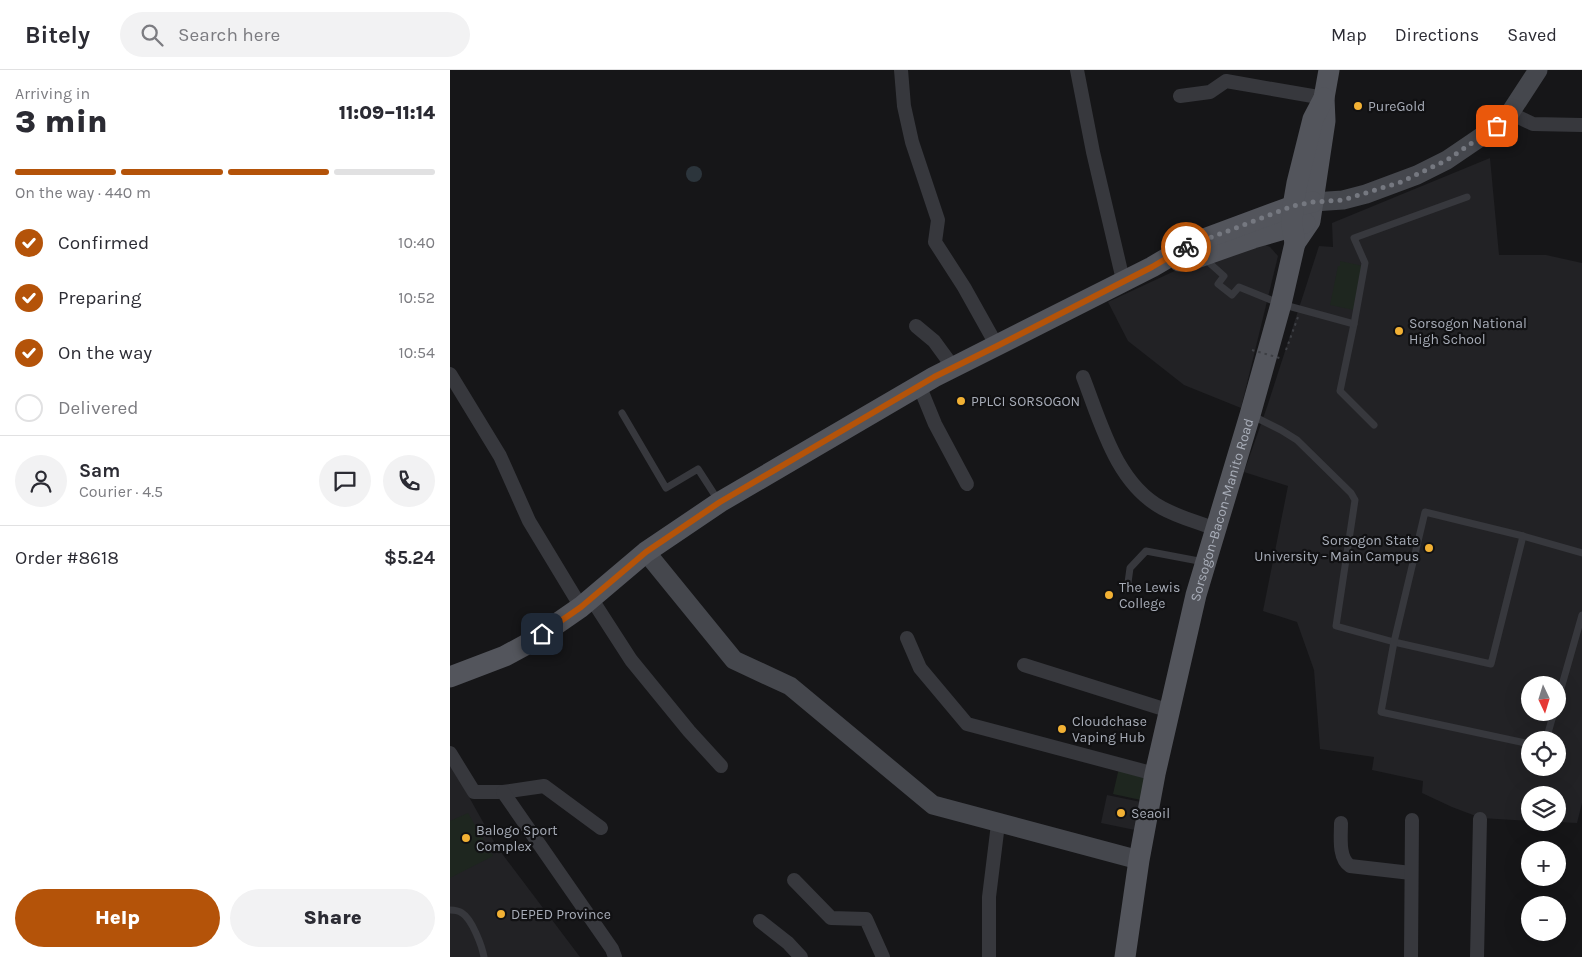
<!DOCTYPE html>
<html lang="en">
<head>
<meta charset="utf-8">
<style>
  body { margin:0; font-family:Karla,sans-serif; background:#f2f2f3; color:#2b2b33; height:100vh; display:flex; flex-direction:column; font-size:19px; white-space:nowrap }
  * { box-sizing:border-box; margin:0 }
  p { font-size:16px; color:#7c7c81 }
  .icon { flex:none; width:28px; height:28px; fill:none; stroke:currentColor; stroke-width:2; stroke-linecap:round; stroke-linejoin:round }
  .map { position:relative; flex:1; overflow:hidden }
  .sheet { display:flex; flex-direction:column; background:#fff; width:450px }
  .sheet>* { flex:none }
  .needle { width:32px; rotate:176deg }
  .controls { position:absolute; left:1071px; top:606px; display:grid; gap:10px }
  .controls a { display:grid; place-items:center; width:45px; height:45px; border-radius:50%; background:#fff; box-shadow:0 5px 20px #0002; font-size:25px }
  .pin { position:absolute; display:grid; place-items:center; width:42px; height:42px; color:#fff; margin:-21px; border-radius:10px; box-shadow:0 2px 8px #0006 }
  .courier { position:absolute; display:grid; place-items:center; width:50px; height:50px; margin:-25px; border:4px solid #b45309; border-radius:50%; background:#fff; color:#222; box-shadow:0 1px 6px #0007 }
  .headline em { font-style:normal; font-weight:800 }
  .headline div { display:flex; flex-direction:column-reverse }
  .headline { display:flex; align-items:center; justify-content:space-between; height:85px; padding:0 15px }
  h1 { font-size:32px; font-weight:800; line-height:38px }
  .bar { display:grid; grid-template-columns:repeat(4,1fr); gap:8px 5px; align-content:center; height:60px; padding:0 15px }
  .bar i { height:6px; border-radius:4px; background:#e1e1e2 }
  .bar .current { background:#b45309 }
  .bar p { grid-column:span 4 }
  .line { display:flex; align-items:center; gap:12px; padding:0 15px; border-top:1px solid #e1e1e2 }
  .line div { flex:1 }
  .round { display:grid; place-items:center; flex:none; width:52px; height:52px; border-radius:26px; background:#f2f2f3 }
  ol { padding:0 15px; list-style:none }
  li { display:flex; align-items:center; gap:15px; height:55px }
  li p { margin-inline-start:auto }
  li .icon { padding:5px; border-radius:50%; background:#b45309; color:#fff; stroke-width:4 }
  li:last-child { color:#7c7c81 }
  li i { width:28px; height:28px; border:2px solid #e1e1e2; border-radius:50% }
  .button { display:flex; gap:10px; margin-top:auto; padding:10px 15px }
  .button a { flex:1; height:58px; border-radius:30px; background:#b45309; color:#fff; font-size:20px; font-weight:800; line-height:58px; text-align:center }
  .button a+a { background:#f2f2f3; color:#2b2b33 }
  header { display:flex; align-items:center; gap:30px; box-sizing:border-box; height:70px; padding:0 25px; background:#fff; border-bottom:1px solid #e1e1e2 }
  header strong { font-size:24px }
  nav { display:flex; gap:28px; margin-inline-start:auto; font-size:18px }
  .search { width:350px; height:45px; background:#f2f2f3; display:flex; align-items:center; gap:12px; box-sizing:border-box; padding:0 18px; border-radius:28px; color:#7c7c81; font-size:19px }
  main { display:flex; flex:1; min-height:0 }
  .map>svg:first-child { display:block }
</style>
</head>
<body>
<header>
<strong>Bitely</strong>
<div class="search"><svg class="icon" aria-label="search" viewBox="0 0 24 24"><circle cx="10" cy="10" r="6"/><path d="M15 15l6 6"/></svg>Search here</div>
<nav><a>Map</a><a>Directions</a><a>Saved</a></nav>
</header>
<main>
<section class="sheet">
<div class="headline"><div><h1>3 min</h1><p>Arriving in</p></div><em>11:09–11:14</em></div>
<div class="bar"><i class="current"></i><i class="current"></i><i class="current"></i><i></i><p>On the way · 440 m</p></div>
<ol>
<li><svg class="icon" aria-label="check" viewBox="0 0 24 24"><path d="M5 12l5 5 9-10"/></svg>Confirmed<p>10:40</p></li>
<li><svg class="icon" aria-label="check" viewBox="0 0 24 24"><path d="M5 12l5 5 9-10"/></svg>Preparing<p>10:52</p></li>
<li><svg class="icon" aria-label="check" viewBox="0 0 24 24"><path d="M5 12l5 5 9-10"/></svg>On the way<p>10:54</p></li>
<li><i></i>Delivered</li>
</ol>
<div class="line" style="height:90px"><a class="round"><svg class="icon" aria-label="person" viewBox="0 0 24 24"><circle cx="12" cy="8" r="4"/><path d="M4 21q1-7 8-7t8 7"/></svg></a><div><b>Sam</b><p>Courier · 4.5</p></div><a class="round"><svg class="icon" aria-label="chat" viewBox="0 0 24 24"><path d="M4 5h16v11H9l-5 4z"/></svg></a><a class="round"><svg class="icon" aria-label="phone" viewBox="0 0 24 24"><path d="M5 4h4l2 5-3 2q2 4 5 5l2-3 5 2v4C11 20 4 13 5 4z"/></svg></a></div>
<div class="line" style="height:65px"><div>Order #8618</div><b>$5.24</b></div>
<div class="button"><a>Help</a><a>Share</a></div>
</section>
<div class="map">
<svg width="1132" height="887" viewBox="0 0 1132 887">
  <rect width="100%" height="100%" fill="#161618"/>
  <!-- built -->
  <g fill="#222225" fill-rule="evenodd">
    <path d="M1040,88L1049,185H1096L1132,193V733L1127,753L1108,752V725H1080V751L1031,748L1002,737L972,723L973,711L922,700L924,687L870,679L864,600L847,552L813,541L838,416L794,402L817,337L869,176L883,177L882,153ZM1080,615H1108V642H1080ZM1080,670H1108V698H1080Z"/>
    <polygon points="811,173 820,177 828,186 791,338 734,315 678,271 658,232 731,198"/>
    <polygon points="0,693 47,777 130,887 0,887"/>
    <polygon points="657,725 691,732 685,760 651,753"/>
  </g>
  <!-- green -->
  <g fill="#1e261f">
    <polygon points="890,191 913,196 904,240 880,235 888,196 890,196"/>
    <polygon points="669,698 697,704 691,730 663,724"/>
    <polygon points="18,743 43,786 0,808 0,751"/>
  </g>
  <!-- water -->
  <circle fill="#2c353c" cx="244" cy="104" r="8"/>
  <g fill="none" stroke-linecap="round" stroke-linejoin="round">
    <!-- path -->
    <polyline stroke="#3d3f44" stroke-width="2" stroke-dasharray="2.5 4" stroke-linecap="butt" points="836,280 848,247"/>
    <!-- lane -->
    <g stroke="#37383d" stroke-width="7">
      <polyline points="755,189 774,206 768,214 782,225 789,217 831,234 904,254 890,321 924,355"/>
      <polyline points="904,254 915,193 904,168 1017,127"/>
      <polyline points="172,343 216,418 248,399 268,430"/>
      <polyline points="803,346 831,360 847,370 901,423 905,430 886,556 944,572 1041,594 1073,466"/>
      <polyline points="677,520 680,498 696,481 754,492"/>
      <polyline points="1108,629 1132,545"/>
      <polyline points="1096,670 1104,642"/>
      <polyline points="1080,674 931,642 944,572 975,442 1073,466 1132,483"/>
      <path d="M0,840C3,840 9,841 12,843C22,849 32,876 34,887"/>
    </g>
    <!-- street -->
    <g stroke="#37383d" stroke-width="14">
      <polyline points="451,0 454,36 462,72 488,150 485,172 514,217 547,276"/>
      <polyline points="627,0 643,82 673,210"/>
      <polyline points="730,26 760,22 776,11 874,28"/>
      <polyline points="1060,43 1083,54 1132,55"/>
      <polyline points="466,256 484,271 503,297"/>
      <polyline points="0,304 50,386 79,451 131,537"/>
      <path d="M633,307C651,353 666,413 712,438C728,447 748,452 765,459"/>
      <polyline points="469,315 485,354 517,414"/>
      <polyline points="141,528 181,590 239,661 271,696"/>
      <polyline points="457,568 470,598 517,654 705,704"/>
      <polyline points="574,595 720,641"/>
      <polyline points="0,683 24,722 53,722 94,716 151,758"/>
      <polyline points="53,722 162,879 165,887"/>
      <path d="M891,753C891,766 888,788 900,796L961,803"/>
      <polyline points="344,810 381,848 416,849 433,887"/>
      <polyline points="310,851 338,873 351,887"/>
      <polyline points="539,887 539,827 548,754"/>
      <polyline points="961,887 962,750"/>
      <polyline points="1027,887 1030,749"/>
    </g>
    <!-- secondary -->
    <g stroke="#45474d" stroke-width="19">
      <polyline points="863,132 893,130 916,124 967,105 997,90 1047,56 1060,43 1088,0"/>
      <polyline points="196,482 284,590 340,616 483,735 689,790"/>
    </g>
    <!-- primary -->
    <g stroke="#53555c" stroke-width="21">
      <polyline points="845,173 860,151 875,51 874,28 879,0"/>
      <polyline points="729,191 746,188 803,168 855,153"/>
      <polyline points="0,607 55,586 79,573 131,537 196,482 270,432 484,307 702,197 743,173 843,136 863,132"/>
      <path id="s1" d="M675,887L689,790L705,704L746,525L800,345L831,234L845,173L842,156L843,136L847,113L863,49L874,28"/>
    </g>
    <!-- path-bridge -->
    <polyline stroke="#3d3f44" stroke-width="2" stroke-dasharray="2.5 4" stroke-linecap="butt" points="802,280 833,289"/>
  </g>
  <g fill="none" stroke-linecap="round" stroke-linejoin="round">
    <!-- done -->
    <polyline stroke="#757880" stroke-width="5" stroke-dasharray="0 9" points="736,177 843,136 863,132 893,130 951,112 997,90 1047,56"/>
    <!-- route -->
    <polyline stroke="#b45309" stroke-width="6" points="92,564 131,537 196,482 270,432 484,307 547,276 702,197 736,177"/>
  </g>
  <!-- markers -->
  <g fill="#f2b134" stroke="#111113" stroke-width="2">
    <circle cx="908" cy="36" r="5"/>
    <circle cx="949" cy="261" r="5"/>
    <circle cx="511" cy="331" r="5"/>
    <circle cx="979" cy="478" r="5"/>
    <circle cx="659" cy="525" r="5"/>
    <circle cx="612" cy="659" r="5"/>
    <circle cx="671" cy="743" r="5"/>
    <circle cx="16" cy="768" r="5"/>
    <circle cx="51" cy="844" r="5"/>
  </g>
  <g text-anchor="middle" stroke-width="4.5" stroke-linejoin="round" paint-order="stroke">
    <!-- poi labels -->
    <g font-size="14" fill="#a8adb8" stroke="#111113" text-anchor="start">
      <text x="918" y="41">PureGold</text>
      <text x="959" y="258">Sorsogon National<tspan x="959" dy="16">High School</tspan></text>
      <text x="521" y="336">PPLCI SORSOGON</text>
      <text x="969" y="475" text-anchor="end">Sorsogon State<tspan x="969" dy="16">University - Main Campus</tspan></text>
      <text x="669" y="522">The Lewis<tspan x="669" dy="16">College</tspan></text>
      <text x="622" y="656">Cloudchase<tspan x="622" dy="16">Vaping Hub</tspan></text>
      <text x="681" y="748">Seaoil</text>
      <text x="26" y="765">Balogo Sport<tspan x="26" dy="16">Complex</tspan></text>
      <text x="61" y="849">DEPED Province</text>
    </g>
    <!-- street labels -->
    <g font-size="14" fill="#a8adb8" stroke="#111113">
      <text dy="5" stroke="none"><textPath href="#s1" startOffset="458">Sorsogon-Bacon-Manito Road</textPath></text>
    </g>
  </g>
</svg>
<div class="controls">
<a><svg class="needle" viewBox="-14 -14 28 28"><path d="M0-13l5 13h-10z" fill="#e53935"/><path d="M0 13l5-13h-10z" fill="#7c7c81"/></svg></a>
<a><svg class="icon" aria-label="locate" viewBox="0 0 24 24"><circle cx="12" cy="12" r="6"/><path d="M12 2v4M12 18v4M2 12h4M18 12h4"/></svg></a>
<a><svg class="icon" aria-label="layers" viewBox="0 0 24 24"><path d="M12 4l9 5-9 5-9-5zM3 14l9 5 9-5"/></svg></a>
<a>+</a>
<a>−</a>
</div>
<div class="pin" style="left:1047px;top:56px;background:#ea580c"><svg class="icon" aria-label="bag" viewBox="0 0 24 24"><path d="M5 8h14l-1 12H6zM9 8a3 3 0 0 1 6 0"/></svg></div>
<div class="pin" style="left:92px;top:564px;background:#1f2937"><svg class="icon" aria-label="home" viewBox="0 0 24 24"><path d="M3 11l9-7 9 7M6 9v11h12V9"/></svg></div>
<div class="courier" style="left:736px;top:177px"><svg class="icon" aria-label="bike" viewBox="0 0 24 24"><circle cx="6" cy="16" r="4"/><circle cx="18" cy="16" r="4"/><path d="M6 16l4-8h5l3 8M10 8l3 8H6M13 5h3"/></svg></div>
</div>
</main>
</body>
</html>
